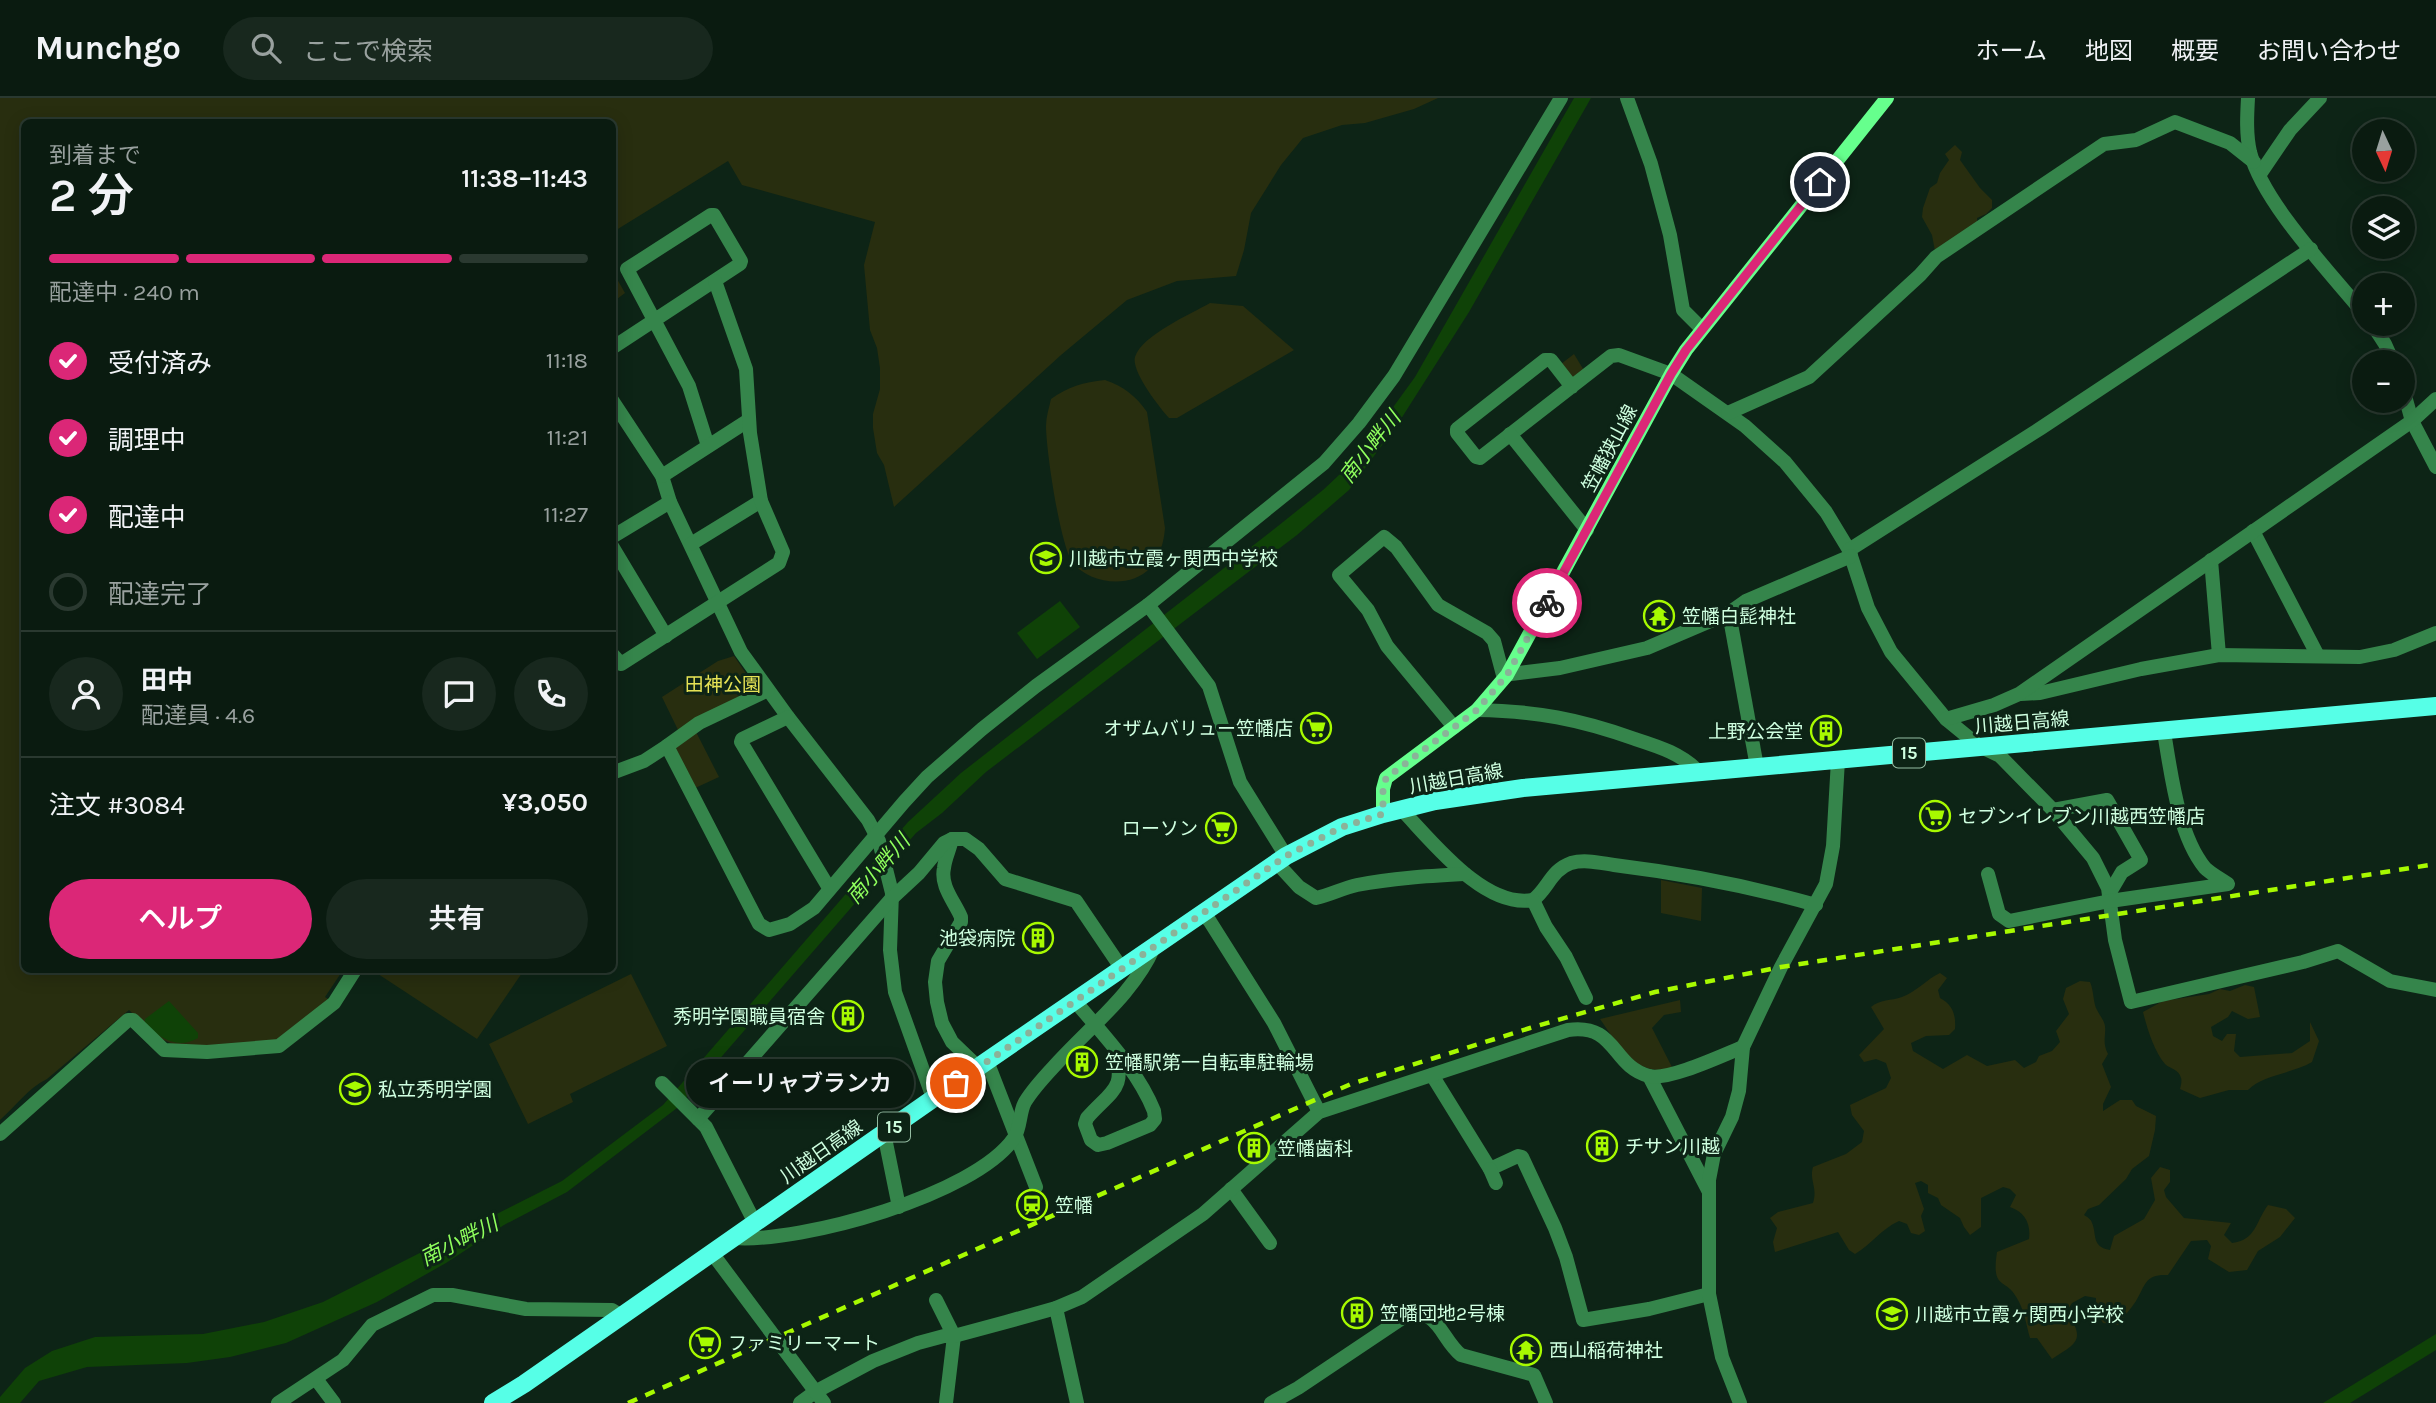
<!DOCTYPE html>
<html lang="ja">
<head>
<meta charset="utf-8">
<style>
  body { margin:0; font-family:Karla,"Noto Sans JP",sans-serif; background:#18281e; color:#f1f3f6; height:100vh; display:flex; flex-direction:column; font-size:26px; white-space:nowrap }
  * { box-sizing:border-box; margin:0 }
  p { font-size:23px; color:#99a19f }
  .icon { flex:none; width:38px; height:38px; fill:none; stroke:currentColor; stroke-width:2; stroke-linecap:round; stroke-linejoin:round }
  .map { position:relative; flex:1; overflow:hidden }
  .details { position:absolute; left:21px; top:21px; width:595px; height:854px; display:flex; flex-direction:column; background:#0a1b10; border-radius:10px; box-shadow:0 4px 18px #0003,0 0 0 2px #2a3930 }
  .details>* { flex:none }
  .needle { width:46px; rotate:176deg }
  .buttons { position:absolute; left:2352px; top:21px; display:grid; gap:14px }
  .buttons a { display:grid; place-items:center; width:63px; height:63px; border-radius:50%; background:#0a1b10; box-shadow:0 4px 18px #0003,0 0 0 2px #2a3930; font-size:35px }
  .pin { position:absolute; display:grid; place-items:center; width:60px; height:60px; color:#fff; margin:-30px; border:4px solid #fff; border-radius:50%; box-shadow:0 2px 7px #0007 }
  .courier { position:absolute; display:grid; place-items:center; width:70px; height:70px; margin:-35px; border:5px solid #db2777; border-radius:50%; background:#fff; color:#222; box-shadow:0 2px 9px #0007 }
  .bubble { position:absolute; height:49px; border-radius:24px; background:#0a1b10; box-shadow:0 4px 18px #0003,0 0 0 2px #2a3930; font-size:23px; font-weight:600; line-height:49px; text-align:center }
  .summary em { font-style:normal; font-weight:600 }
  .summary div { display:flex; flex-direction:column-reverse }
  .summary { display:flex; align-items:center; justify-content:space-between; height:119px; padding:0 28px }
  h1 { font-size:46px; font-weight:600; line-height:52px }
  .bar { display:grid; grid-template-columns:repeat(4,1fr); gap:10px 7px; align-content:center; height:84px; padding:0 28px }
  .bar i { height:9px; border-radius:5px; background:#2a3930 }
  .bar .selected { background:#db2777 }
  .bar p { grid-column:span 4 }
  .line { display:flex; align-items:center; gap:18px; padding:0 28px; border-top:2px solid #2a3930 }
  .line div { flex:1 }
  .round { display:grid; place-items:center; flex:none; width:74px; height:74px; border-radius:37px; background:#18281e }
  ol { padding:0 28px; list-style:none }
  li { display:flex; align-items:center; gap:21px; height:77px }
  li p { margin-inline-start:auto }
  li .icon { padding:7px; border-radius:50%; background:#db2777; color:#fff; stroke-width:4 }
  li:last-child { color:#99a19f }
  li i { width:38px; height:38px; border:4px solid #2a3930; border-radius:50% }
  .action { display:flex; gap:14px; margin-top:auto; padding:14px 28px }
  .action a { flex:1; height:80px; border-radius:42px; background:#db2777; color:#fff; font-size:28px; font-weight:600; line-height:80px; text-align:center }
  .action a+a { background:#18281e; color:#f1f3f6 }
  header { display:flex; align-items:center; gap:42px; box-sizing:border-box; height:98px; padding:0 35px; background:#0a1b10; border-bottom:2px solid #2a3930 }
  header strong { font-size:33px }
  nav { display:flex; gap:38px; margin-inline-start:auto; font-size:24px }
  .search { width:490px; height:63px; background:#18281e; display:flex; align-items:center; gap:18px; box-sizing:border-box; padding:0 24px; border-radius:38px; color:#99a19f; font-size:26px }
  .map>svg:first-child { display:block }
</style>
</head>
<body>
<header>
<strong>Munchgo</strong>
<div class="search"><svg class="icon" aria-label="search" viewBox="0 0 24 24"><circle cx="10" cy="10" r="6"/><path d="M15 15l6 6"/></svg>ここで検索</div>
<nav><a>ホーム</a><a>地図</a><a>概要</a><a>お問い合わせ</a></nav>
</header>
<div class="map">
<svg width="2436" height="1305" viewBox="0 0 2436 1305">
  <rect width="100%" height="100%" fill="#0d2416"/>
  <!-- green -->
  <g fill="#282e0f">
    <path d="M0,0H1438L1414,11L1365,25L1342,27L1303,40L1281,67L1251,115L1244,152L1236,178L1177,183L1127,202L1061,257L894,409L884,367L877,355L873,330V316L880,291V270L877,250L870,232L864,167L875,124L742,87L728,63L613,134L612,24H24V872H343L325,899L328,901L278,945L177,948L157,939L129,912L47,981C28,990 16,1008 0,1022Z"/>
    <polygon points="1955,47 1962,54 1960,62 1980,90 1992,102 1992,110 1986,116 1977,120 1977,125 1935,153 1932,137 1922,119 1923,110 1930,90 1937,85 1940,75 1949,62 1945,56"/>
    <polygon points="613,174 625,195 613,204"/>
    <path d="M1210,205L1243,208L1294,252L1177,320H1169C1159,309 1131,273 1135,259C1142,237 1191,216 1210,205Z"/>
    <polygon points="1574,256 1585,274 1578,279 1570,280 1561,266"/>
    <path d="M1105,282C1123,288 1136,298 1147,314L1165,430C1164,444 1160,458 1150,470C1131,491 1090,486 1073,465C1060,448 1046,351 1046,328C1046,319 1049,310 1051,301C1068,289 1083,284 1105,282Z"/>
    <polygon points="734,558 758,593 679,634 662,599 718,563"/>
    <polygon points="695,632 719,679 693,691 672,647"/>
    <polygon points="1661,782 1702,790 1701,823 1661,815"/>
    <polygon points="372,872 524,872 477,941"/>
    <path d="M1940,875L1947,880L1938,892L1940,900C1953,907 1956,917 1955,931L1949,937L1926,938L1911,945L1913,953L1943,971L1967,957L1987,968L2015,962L2024,970L2036,964L2039,958L2052,953L2060,944L2056,933L2069,916L2063,901L2066,890L2080,883L2090,884C2094,893 2093,905 2097,912C2100,918 2104,922 2105,928C2106,940 2102,944 2108,956L2102,966L2111,989L2103,1006V1013L2120,1002H2132L2136,1008L2156,1018L2155,1032L2149,1058L2132,1071L2126,1081L2099,1107L2088,1111L2084,1117C2087,1119 2091,1121 2092,1125C2097,1136 2091,1149 2110,1152L2114,1138L2144,1121L2155,1102L2151,1080L2160,1069L2170,1072V1084L2164,1092L2166,1099L2184,1120L2231,1125L2224,1137L2232,1145C2256,1142 2255,1125 2268,1107L2286,1111L2295,1120L2280,1139L2258,1153L2247,1172L2229,1174L2208,1161L2211,1148L2207,1142L2191,1143L2168,1177C2145,1176 2146,1186 2136,1203C2131,1211 2123,1219 2118,1227L2103,1225L2096,1214V1200L2085,1198L2072,1205L2067,1213C2085,1243 2078,1244 2052,1261L2037,1240H2030C2026,1226 2025,1215 2018,1202C2006,1178 1991,1194 1997,1154L2029,1141C2031,1126 2025,1114 2010,1109L2016,1097L2010,1091L2003,1089L1981,1100V1129L1970,1137L1964,1129L1960,1120L1941,1107L1938,1100L1928,1095V1087L1921,1083L1915,1085L1924,1111L1921,1118L1925,1133L1919,1137L1911,1135L1907,1126L1899,1123C1881,1131 1872,1146 1855,1156L1849,1152L1838,1134L1775,1154L1773,1144L1777,1130L1770,1120L1778,1114L1813,1105C1818,1089 1809,1083 1813,1069L1846,1056L1862,1044L1864,1033L1852,1017L1850,1007L1886,990L1891,980L1886,965L1876,961L1864,964L1859,957L1884,931L1871,909C1880,901 1891,903 1902,899C1916,894 1927,881 1940,875Z"/>
    <polygon points="631,876 667,948 570,996 573,1004 528,1026 489,946"/>
    <path d="M2245,887L2254,889L2260,919L2248,921L2232,913L2228,919L2211,929L2213,938L2222,943L2227,936H2236L2234,953L2240,959L2292,955L2310,943V924L2319,943L2312,964C2291,976 2262,977 2248,992H2229L2200,1000L2180,991C2181,988 2182,982 2181,980C2179,971 2170,971 2165,966C2154,953 2147,930 2143,914L2163,903L2209,896L2220,891L2230,893Z"/>
    <path d="M1680,902L1681,914L1664,917L1652,930L1673,971C1633,978 1620,949 1600,921Z"/>
  </g>
  <!-- water -->
  <g fill="#0f4207">
    <polygon points="1574,0 1591,0 1469,214 1399,324 1349,392 1297,437 986,674 942,715 916,735 677,1010 567,1094 504,1127 446,1165 377,1204 286,1245 230,1259 187,1265 87,1269 39,1283 20,1305 0,1305 0,1299 25,1270 52,1253 95,1239 203,1236 264,1224 323,1204 562,1083 663,1007 908,724 961,675 1278,428 1323,392 1354,363 1415,279"/>
    <polygon points="1060,503 1080,529 1037,561 1017,535"/>
    <path d="M169,903L198,935V940C177,952 160,940 145,926V921Z"/>
    <polygon points="2436,1236 2436,1252 2350,1305 2323,1305"/>
  </g>
  <g fill="none" stroke-linecap="round" stroke-linejoin="round">
    <!-- minor -->
    <g stroke="#35854b" stroke-width="14">
      <polyline points="1627,0 1651,66 1670,137 1683,212 1702,231"/>
      <path d="M2248,0C2247,18 2246,36 2250,54C2263,105 2330,174 2364,216"/>
      <polyline points="2260,76 2290,32 2320,0"/>
      <polyline points="2372,226 2385,246 2393,264"/>
      <polyline points="612,250 740,166 741,163 714,117 711,117 627,171 689,288 708,348"/>
      <polyline points="1572,289 1551,262 1545,262 1457,331 1457,335 1476,359 1480,360 1611,258 1619,257 1671,276 1745,328 1785,364 1826,414 1849,452 1868,510 1891,554 1946,621 1979,648 2000,658 2053,712 2093,760 2108,790 2115,842 2131,904 2303,864 2338,853 2390,883 2436,892"/>
      <polyline points="2403,291 2412,323 2436,369"/>
      <polyline points="612,302 662,378 670,404 741,554 788,619 868,722 879,743 892,795 890,852 895,894 933,1000"/>
      <polyline points="1728,315 1809,279 1920,177 1936,159 2104,46 2136,42 2175,24 2230,45 2254,64"/>
      <polyline points="1510,336 1587,432"/>
      <polyline points="662,378 749,322"/>
      <polyline points="2253,433 2318,558"/>
      <polyline points="612,439 670,404"/>
      <polyline points="691,446 761,403"/>
      <polyline points="612,448 666,538"/>
      <polyline points="1849,452 2041,330 2311,151"/>
      <polyline points="2211,462 2219,557"/>
      <polyline points="1148,507 1209,588 1240,684 1286,758"/>
      <polyline points="1729,515 1757,669"/>
      <polyline points="612,556 621,566 779,465 783,454 761,403 750,335 746,271 715,183"/>
      <polyline points="2021,596 2040,595 2141,571 2219,557 2360,559 2394,552 2436,535"/>
      <path d="M1477,612C1536,613 1579,621 1635,641C1660,649 1682,656 1700,675"/>
      <polyline points="788,619 742,641 741,644 829,790"/>
      <polyline points="1946,621 1994,607 2019,596 2412,323 2436,301"/>
      <polyline points="1454,629 1387,548 1368,512 1339,477 1384,439 1396,449 1438,507 1487,535 1494,543 1503,577 1560,570 1647,550 1729,515 1746,503 1851,458"/>
      <polyline points="667,648 699,625 768,592"/>
      <polyline points="612,675 644,663 667,648 759,826 769,832 790,826 814,810 904,704 927,679 982,631 1036,588 1148,507 1324,365 1359,325 1394,278 1561,0"/>
      <path d="M1401,711C1432,743 1484,811 1533,802C1548,791 1551,772 1571,765C1585,761 1600,765 1614,767C1679,775 1753,789 1816,807"/>
      <polyline points="2053,712 2107,702 2141,762 2122,774 2109,796"/>
      <path d="M952,741C950,751 945,760 944,770C940,788 954,803 961,819V824L938,863L935,884L937,904L942,925L952,944L978,969"/>
      <path d="M1276,764L1299,789L1316,800C1330,797 1343,790 1357,787C1392,780 1429,778 1465,776"/>
      <path d="M1988,776L1999,816L2009,823L2110,803L2228,786C2221,781 2211,776 2205,770C2178,737 2171,675 2164,634"/>
      <polyline points="1533,802 1546,829 1566,859 1586,900"/>
      <polyline points="1203,817 1209,822 1274,925 1319,1014"/>
      <polyline points="987,963 1036,1089"/>
      <polyline points="1432,977 1490,1071 1518,1058 1522,1059 1555,1130 1566,1159 1583,1222 1649,1211 1709,1196"/>
      <polyline points="1649,978 1708,1092"/>
      <polyline points="662,985 706,1029 755,1125"/>
      <polyline points="698,1021 891,801 919,775 944,745 952,741 965,741 979,751 1005,781 1076,803 1122,871"/>
      <polyline points="884,1035 899,1109"/>
      <polyline points="0,1036 128,922 133,922 164,952 207,954 279,948 334,905 355,872"/>
      <polyline points="1490,1071 1496,1085"/>
      <polyline points="1231,1091 1270,1145"/>
      <path d="M734,1140C801,1145 975,1097 1014,1040C1021,1030 1019,1015 1025,1004C1034,989 1047,976 1059,963C1092,927 1134,895 1154,849"/>
      <polyline points="936,1202 954,1238 946,1305"/>
      <polyline points="1056,1210 1077,1305"/>
      <polyline points="316,1281 334,1305"/>
      <polyline points="278,1305 343,1262 372,1227 433,1197 452,1197 526,1211 612,1212 622,1218"/>
      <path d="M800,1305L815,1294L873,1263L918,1245L944,1238H954L1006,1224L1056,1210L1082,1199L1203,1116L1319,1014L1568,932C1617,925 1611,968 1649,978C1668,983 1723,957 1743,949"/>
      <path d="M1271,1305L1298,1290L1407,1217C1439,1210 1441,1241 1461,1257L1534,1277L1546,1305"/>
      <polyline points="1740,1305 1722,1259 1709,1196 1709,1082 1714,1056 1732,1019 1739,993 1743,949 1781,869 1826,786 1833,748 1838,662"/>
    </g>
    <!-- tertiary -->
    <g stroke="#35854b" stroke-width="14">
      <path d="M1075,903C1103,937 1137,971 1154,1013L1155,1021L1150,1027L1107,1045L1098,1047L1091,1042L1085,1026L1087,1020C1113,991 1126,992 1115,951"/>
      <polyline points="712,1155 824,1305"/>
    </g>
    <!-- secondary -->
    <polyline stroke="#66ff8d" stroke-width="14" points="1383,716 1383,691 1386,680 1477,612 1507,577 1671,276 1686,252 1887,0"/>
    <!-- primary -->
    <polyline stroke="#56ffe7" stroke-width="18" points="493,1305 524,1286 987,963 1286,758 1342,729 1383,716 1435,703 1523,690 2436,608"/>
    <!-- rail -->
    <polyline stroke="#a7fa00" stroke-width="4.5" stroke-dasharray="10 9" stroke-linecap="butt" points="628,1305 1351,986 1530,930 1655,894 1781,869 2436,766"/>
  </g>
  <g fill="none" stroke-linecap="round" stroke-linejoin="round">
    <!-- done -->
    <polyline stroke="#8bb299" stroke-width="7" stroke-dasharray="0 12.6" points="956,985 1286,758 1342,729 1383,716 1383,691 1386,680 1477,612 1507,577 1547,505"/>
    <!-- route -->
    <polyline stroke="#db2777" stroke-width="9" points="1547,505 1671,276 1686,252 1820,84"/>
  </g>
  <!-- icons -->
  <defs>
    <g id="school-ring" transform="scale(1.575)"><circle r="9.5" fill="#0d2416" stroke="#a7fa00" stroke-width="1.5"/><path d="M0-5L7-2L0 1L-7-2ZM-4 1L0 2.5L4 1V4Q0 6-4 4Z" fill="#a7fa00"/></g>
    <g id="temple-ring" transform="scale(1.575)"><circle r="9.5" fill="#0d2416" stroke="#a7fa00" stroke-width="1.5"/><path d="M0-6L5-2H3V0L6.5 2.5H4V6H1.5V3h-3V6H-4V2.5H-6.5L-3 0V-2H-5Z" fill="#a7fa00"/></g>
    <g id="supermarket-ring" transform="scale(1.575)"><circle r="9.5" fill="#0d2416" stroke="#a7fa00" stroke-width="1.5"/><path d="M-6-5.5h2.5l.6 2H6L4.5 2H-2.5L-4.4-4H-6ZM-1.5 3.2a1.3 1.3 0 1 0 .1 0ZM3 3.2a1.3 1.3 0 1 0 .1 0Z" fill="#a7fa00"/></g>
    <g id="building-ring" transform="scale(1.575)"><circle r="9.5" fill="#0d2416" stroke="#a7fa00" stroke-width="1.5"/><path d="M-4-6H4V6H1V3H-1V6H-4ZM-2.5-4.3h1.7v1.8h-1.7ZM.8-4.3h1.7v1.8H.8ZM-2.5-1h1.7V.8h-1.7ZM.8-1h1.7V.8H.8Z" fill="#a7fa00"/></g>
    <g id="station-ring" transform="scale(1.575)"><circle r="9.5" fill="#0d2416" stroke="#a7fa00" stroke-width="1.5"/><path d="M-3-6H3Q5-6 5-4V2Q5 4 3 4L4.5 6H3L1.5 4h-3L-3 6H-4.5L-3 4Q-5 4-5 2V-4Q-5-6-3-6ZM-3.5-4v3h7v-3ZM-3.5 1v1.5H-2V1ZM2 1v1.5H3.5V1Z" fill="#a7fa00"/></g>
  </defs>
  <g fill-rule="evenodd">
    <use href="#school-ring" x="1046" y="460"/>
    <use href="#temple-ring" x="1659" y="518"/>
    <use href="#supermarket-ring" x="1316" y="630"/>
    <use href="#building-ring" x="1826" y="633"/>
    <use href="#supermarket-ring" x="1935" y="718"/>
    <use href="#supermarket-ring" x="1221" y="730"/>
    <use href="#building-ring" x="1038" y="840"/>
    <use href="#building-ring" x="848" y="918"/>
    <use href="#building-ring" x="1082" y="964"/>
    <use href="#school-ring" x="355" y="991"/>
    <use href="#building-ring" x="1602" y="1048"/>
    <use href="#building-ring" x="1254" y="1050"/>
    <use href="#station-ring" x="1032" y="1107"/>
    <use href="#building-ring" x="1357" y="1215"/>
    <use href="#school-ring" x="1892" y="1216"/>
    <use href="#supermarket-ring" x="705" y="1245"/>
    <use href="#temple-ring" x="1526" y="1252"/>
  </g>
  <g text-anchor="middle" stroke-width="6" stroke-linejoin="round" paint-order="stroke">
    <!-- shield labels -->
    <g fill="#0d2416" stroke="#95bda3" stroke-width="2">
      <rect x="1893" y="640.5" width="32" height="29" rx="5"/>
      <rect x="878" y="1014.5" width="32" height="29" rx="5"/>
    </g>
    <g font-size="18" font-weight="bold" fill="#cfffe0">
      <text x="1909" y="661">15</text>
      <text x="894" y="1035">15</text>
    </g>
    <!-- street labels -->
    <g font-size="19" fill="#cfffe0" stroke="#0d2416">
      <text transform="translate(1609 350) rotate(-62)" y="7">笠幡狭山線</text>
      <text transform="translate(2022 624) rotate(-5)" y="7">川越日高線</text>
      <text transform="translate(1456 680) rotate(-10)" y="7">川越日高線</text>
      <text transform="translate(821 1053) rotate(-35)" y="7">川越日高線</text>
    </g>
    <!-- poi labels -->
    <g font-size="19" fill="#cfffe0" stroke="#0d2416" text-anchor="start">
      <text x="1069" y="467">川越市立霞ヶ関西中学校</text>
      <text x="1682" y="525">笠幡白髭神社</text>
      <text x="1293" y="637" text-anchor="end">オザムバリュー笠幡店</text>
      <text x="1803" y="640" text-anchor="end">上野公会堂</text>
      <text x="1958" y="725">セブンイレブン川越西笠幡店</text>
      <text x="1198" y="737" text-anchor="end">ローソン</text>
      <text x="1015" y="847" text-anchor="end">池袋病院</text>
      <text x="825" y="925" text-anchor="end">秀明学園職員宿舎</text>
      <text x="1105" y="971">笠幡駅第一自転車駐輪場</text>
      <text x="378" y="998">私立秀明学園</text>
      <text x="1625" y="1055">チサン川越</text>
      <text x="1277" y="1057">笠幡歯科</text>
      <text x="1055" y="1114">笠幡</text>
      <text x="1380" y="1222">笠幡団地2号棟</text>
      <text x="1915" y="1223">川越市立霞ヶ関西小学校</text>
      <text x="728" y="1252">ファミリーマート</text>
      <text x="1549" y="1259">西山稲荷神社</text>
    </g>
    <!-- park labels -->
    <g font-size="19" fill="#e6e355" stroke="#0d2416">
      <text x="723" y="593">田神公園</text>
    </g>
    <!-- water labels -->
    <g font-size="21" font-style="italic" fill="#8fff5d" stroke="#0d2416">
      <text transform="translate(1370 349) rotate(-52)" y="7">南小畔川</text>
      <text transform="translate(878 771) rotate(-49)" y="7">南小畔川</text>
      <text transform="translate(459 1143) rotate(-27)" y="7">南小畔川</text>
    </g>
  </g>
</svg>
<div class="buttons">
<a><svg class="needle" viewBox="-14 -14 28 28"><path d="M0-13l5 13h-10z" fill="#e53935"/><path d="M0 13l5-13h-10z" fill="#99a19f"/></svg></a>
<a><svg class="icon" aria-label="layers" viewBox="0 0 24 24"><path d="M12 4l9 5-9 5-9-5zM3 14l9 5 9-5"/></svg></a>
<a>+</a>
<a>−</a>
</div>
<div class="pin" style="left:956px;top:985px;background:#ea580c"><svg class="icon" aria-label="bag" viewBox="0 0 24 24"><path d="M5 8h14l-1 12H6zM9 8a3 3 0 0 1 6 0"/></svg></div>
<div class="pin" style="left:1820px;top:84px;background:#1f2937"><svg class="icon" aria-label="home" viewBox="0 0 24 24"><path d="M3 11l9-7 9 7M6 9v11h12V9"/></svg></div>
<div class="courier" style="left:1547px;top:505px"><svg class="icon" aria-label="bike" viewBox="0 0 24 24"><circle cx="6" cy="16" r="4"/><circle cx="18" cy="16" r="4"/><path d="M6 16l4-8h5l3 8M10 8l3 8H6M13 5h3"/></svg></div>
<div class="bubble" style="left:686px;top:961px;width:228px">イーリャブランカ</div>
<section class="details">
<div class="summary"><div><h1>2 分</h1><p>到着まで</p></div><em>11:38–11:43</em></div>
<div class="bar"><i class="selected"></i><i class="selected"></i><i class="selected"></i><i></i><p>配達中 · 240 m</p></div>
<ol>
<li><svg class="icon" aria-label="check" viewBox="0 0 24 24"><path d="M5 12l5 5 9-10"/></svg>受付済み<p>11:18</p></li>
<li><svg class="icon" aria-label="check" viewBox="0 0 24 24"><path d="M5 12l5 5 9-10"/></svg>調理中<p>11:21</p></li>
<li><svg class="icon" aria-label="check" viewBox="0 0 24 24"><path d="M5 12l5 5 9-10"/></svg>配達中<p>11:27</p></li>
<li><i></i>配達完了</li>
</ol>
<div class="line" style="height:126px"><a class="round"><svg class="icon" aria-label="person" viewBox="0 0 24 24"><circle cx="12" cy="8" r="4"/><path d="M4 21q1-7 8-7t8 7"/></svg></a><div><b>田中</b><p>配達員 · 4.6</p></div><a class="round"><svg class="icon" aria-label="chat" viewBox="0 0 24 24"><path d="M4 5h16v11H9l-5 4z"/></svg></a><a class="round"><svg class="icon" aria-label="phone" viewBox="0 0 24 24"><path d="M5 4h4l2 5-3 2q2 4 5 5l2-3 5 2v4C11 20 4 13 5 4z"/></svg></a></div>
<div class="line" style="height:91px"><div>注文 #3084</div><b>¥3,050</b></div>
<div class="action"><a>ヘルプ</a><a>共有</a></div>
</section>
</div>
</body>
</html>
